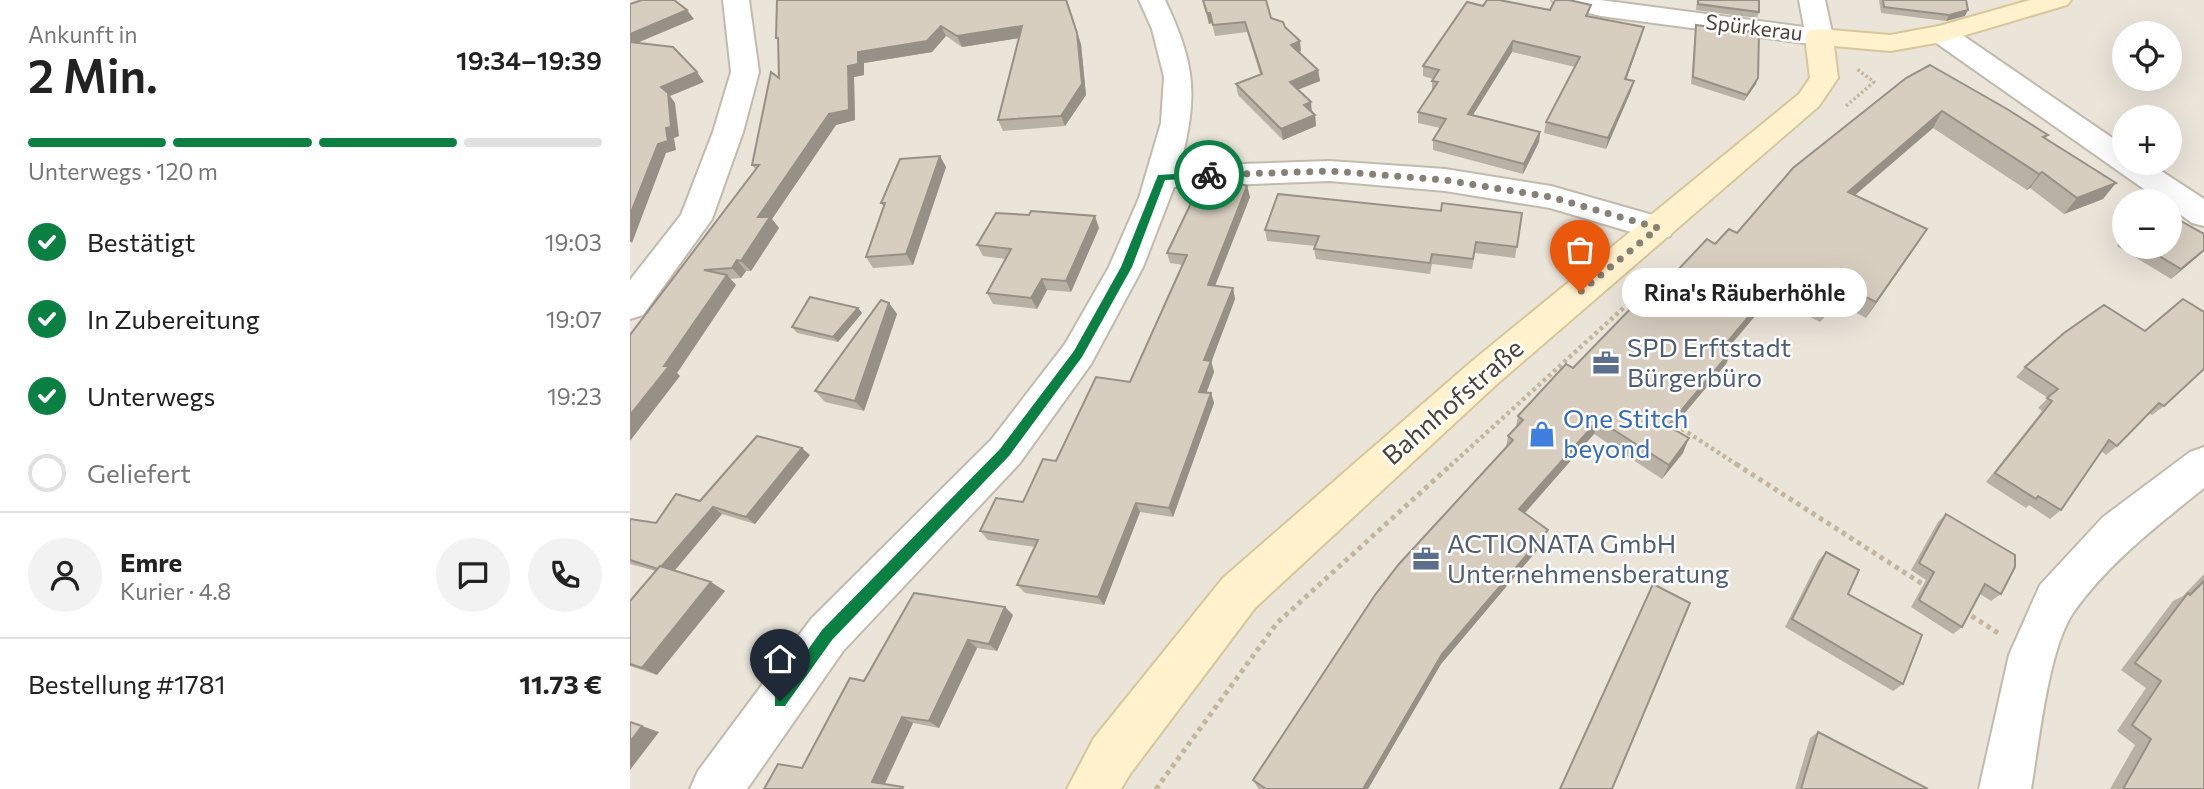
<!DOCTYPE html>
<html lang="de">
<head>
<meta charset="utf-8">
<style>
  body { margin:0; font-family:Commissioner,sans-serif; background:#f2f2f2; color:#222; height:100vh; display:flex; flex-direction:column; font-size:26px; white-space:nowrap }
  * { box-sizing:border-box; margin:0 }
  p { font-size:23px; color:#767676 }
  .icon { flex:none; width:38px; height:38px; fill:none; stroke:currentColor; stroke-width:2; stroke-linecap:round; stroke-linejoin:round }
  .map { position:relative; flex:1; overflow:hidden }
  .drawer { display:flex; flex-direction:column; background:#fff; width:630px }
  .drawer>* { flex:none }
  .fabs { position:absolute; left:1482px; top:21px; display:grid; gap:14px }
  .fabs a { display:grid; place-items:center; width:70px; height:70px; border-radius:50%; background:#fff; box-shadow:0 7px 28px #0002; font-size:35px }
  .pin { position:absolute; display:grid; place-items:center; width:60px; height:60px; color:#fff; margin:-72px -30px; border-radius:50% 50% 50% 0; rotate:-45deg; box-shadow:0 0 7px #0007 }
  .pin .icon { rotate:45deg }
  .courier { position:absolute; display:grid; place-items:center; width:70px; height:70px; margin:-35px; border:5px solid #0b8043; border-radius:50%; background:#fff; color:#222; box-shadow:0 2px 9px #0007 }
  .bubble { position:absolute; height:49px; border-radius:24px; background:#fff; box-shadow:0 7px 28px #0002; font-size:23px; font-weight:600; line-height:49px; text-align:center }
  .overview em { font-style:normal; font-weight:600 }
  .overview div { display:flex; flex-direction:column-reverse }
  .overview { display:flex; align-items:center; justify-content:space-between; height:119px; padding:0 28px }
  h1 { font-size:46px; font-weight:600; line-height:52px }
  .bar { display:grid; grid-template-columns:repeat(4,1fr); gap:10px 7px; align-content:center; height:84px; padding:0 28px }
  .bar i { height:9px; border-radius:5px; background:#e0e0e0 }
  .bar .on { background:#0b8043 }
  .bar p { grid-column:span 4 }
  .line { display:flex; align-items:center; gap:18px; padding:0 28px; border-top:2px solid #e0e0e0 }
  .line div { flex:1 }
  .round { display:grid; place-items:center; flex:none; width:74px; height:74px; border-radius:37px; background:#f2f2f2 }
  ol { padding:0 28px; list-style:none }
  li { display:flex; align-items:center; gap:21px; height:77px }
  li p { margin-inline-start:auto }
  li .icon { padding:7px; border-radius:50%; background:#0b8043; color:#fff; stroke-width:4 }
  li:last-child { color:#767676 }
  li i { width:38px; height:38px; border:4px solid #e0e0e0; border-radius:50% }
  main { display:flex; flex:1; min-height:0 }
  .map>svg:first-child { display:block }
</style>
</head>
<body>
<main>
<section class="drawer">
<div class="overview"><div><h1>2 Min.</h1><p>Ankunft in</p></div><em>19:34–19:39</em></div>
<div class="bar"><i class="on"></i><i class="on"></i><i class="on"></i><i></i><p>Unterwegs · 120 m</p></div>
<ol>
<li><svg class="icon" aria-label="check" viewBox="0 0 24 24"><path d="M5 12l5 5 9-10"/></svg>Bestätigt<p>19:03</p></li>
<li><svg class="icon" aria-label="check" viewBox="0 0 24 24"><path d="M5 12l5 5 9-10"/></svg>In Zubereitung<p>19:07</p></li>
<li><svg class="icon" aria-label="check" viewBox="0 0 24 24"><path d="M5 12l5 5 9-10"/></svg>Unterwegs<p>19:23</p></li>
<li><i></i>Geliefert</li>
</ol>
<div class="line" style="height:126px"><a class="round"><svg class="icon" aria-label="person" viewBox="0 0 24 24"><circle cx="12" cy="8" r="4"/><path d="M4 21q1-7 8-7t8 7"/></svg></a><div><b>Emre</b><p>Kurier · 4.8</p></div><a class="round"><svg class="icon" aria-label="chat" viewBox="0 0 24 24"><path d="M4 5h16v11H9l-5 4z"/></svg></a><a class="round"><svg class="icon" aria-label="phone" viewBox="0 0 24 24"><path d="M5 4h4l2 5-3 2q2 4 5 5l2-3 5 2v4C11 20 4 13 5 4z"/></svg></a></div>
<div class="line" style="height:91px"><div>Bestellung #1781</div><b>11.73 €</b></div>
</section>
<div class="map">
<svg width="1574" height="789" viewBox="0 0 1574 789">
  <rect width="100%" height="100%" fill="#f6f2eb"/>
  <!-- residential -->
  <path fill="#eae4d9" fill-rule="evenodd" d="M0,0H1574V789H0ZM1494,33H1540V79H1494ZM1494,117H1540V163H1494ZM1494,201H1540V247H1494Z"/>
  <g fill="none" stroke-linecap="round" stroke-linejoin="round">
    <!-- street casing -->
    <g stroke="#c2baad" stroke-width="4">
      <g id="street">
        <polygon points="93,0 119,0 129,72 113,132 82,219 13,315 0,319 0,280 51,215 83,132 101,72"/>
        <path d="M509,0H535C566,66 568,96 550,166L700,161L815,169L921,186L1040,220L1045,228L1040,236L1028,240L920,208L815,191L700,181L544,187L513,267L461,364L389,464L213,651L117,789H60L68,771L181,619L361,440L435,344L479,267L509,198L531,123L534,77L522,29Z"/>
        <polygon points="922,0 970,0 1174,27 1169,0 1195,0 1203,37 1199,43 1189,45 971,16 926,5"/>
        <polygon points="1312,26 1322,28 1494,146 1494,163 1519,163 1574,199 1574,226 1562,223 1540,207 1540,201 1531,201 1302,40 1299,34 1302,28"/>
        <path d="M1574,447V488C1527,526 1478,563 1443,613C1418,650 1409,743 1401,789H1349L1379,655L1410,585L1473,517L1560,452Z"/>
      </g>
    </g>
    <!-- secondary casing -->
    <g stroke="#d7c699" stroke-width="4">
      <polygon id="secondary" points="1400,0 1441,0 1437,5 1312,42 1260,51 1204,46 1208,78 1189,106 867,384 625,608 500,774 491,789 437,789 464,738 593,578 841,362 1169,94 1180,78 1175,37 1179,31 1189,29 1260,35 1309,26"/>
    </g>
    <!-- path-far2 -->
    <polyline stroke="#c4b69d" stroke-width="3.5" stroke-dasharray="2.5 2.5" stroke-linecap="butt" points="1216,106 1244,82 1227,69"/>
    <!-- path-far1 -->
    <g stroke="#c4b69d" stroke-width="4.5" stroke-dasharray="3.5 3.5" stroke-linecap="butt">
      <polyline points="1040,421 1109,466"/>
      <polyline points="820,466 1023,281"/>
    </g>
    <!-- path -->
    <g stroke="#c4b69d" stroke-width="5" stroke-dasharray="4.5 4.5" stroke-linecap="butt">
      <polyline points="1106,464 1297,587"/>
      <polyline points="1334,611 1368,633"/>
      <polyline points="526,789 647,623 822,464"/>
    </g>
    <!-- street -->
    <use href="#street" fill="#fff" fill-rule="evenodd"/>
    <!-- secondary -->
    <use href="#secondary" fill="#fff2cc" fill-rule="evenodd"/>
  </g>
  <!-- wall -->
  <g fill="#bab1a5">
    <polygon points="147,0 451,44 456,95 435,126 373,131 368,120 389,38 332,47 316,36 302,52 234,63 234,75 224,77 225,120 206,125 142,219 149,228 121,271 116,271 111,278 100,279 106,285 47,373 50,376 0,335 126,170 122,165 149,78"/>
    <polygon points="572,0 636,0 641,18 655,27 671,51 669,52 688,70 690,81 668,90 685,115 686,126 653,140 608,95 606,84 630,74 617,32 585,36 582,23 579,24"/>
    <polygon points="1067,0 1129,0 1129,12 1127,18 1066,10"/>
    <polygon points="1249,0 1336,0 1335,16 1316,21 1251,13"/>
    <polygon points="853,6 959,16 1011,38 996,79 1001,91 976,149 914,133 916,122 945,67 882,52 843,115 910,132 909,142 893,174 803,150 803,140 810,128 788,123 788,112 802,91 802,81 803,79 793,76 793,66"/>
    <polygon points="1066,25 1126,84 1114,101 1061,84 1065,31"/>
    <polygon points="1276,78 1418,135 1415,139 1473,199 1434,214 1400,188 1397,190 1303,128 1225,195 1297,229 1236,318 1206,302 1190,322 1141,297 1099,347 1103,349 1096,364 1042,428 1053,453 1032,479 964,434 895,513 914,542 811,664 738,789 629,789 628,788 623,780 876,447 878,436 886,427 888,416 1085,244 1107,233"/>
    <polygon points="310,156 316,167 283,265 243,268 236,257 254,207 251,203"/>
    <polygon points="617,186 620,197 585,286 603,288 605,299 581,361 584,372 576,393 581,393 584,403 543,517 510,512 474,605 395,593 387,585 405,547 358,540 350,531 393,502 426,461 500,382 553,265 540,263 537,253 583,199"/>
    <polygon points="811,211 892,213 885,258 845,253 842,269 802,264 800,274 686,259 684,249 685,246 637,241 635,230"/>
    <polygon points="469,228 441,292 417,290 407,309 363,304 357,293 376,259 353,256 347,245"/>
    <polygon points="1494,237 1494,247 1540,247 1574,251 1541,279 1487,246"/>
    <polygon points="259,303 267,314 234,411 195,402 185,391"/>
    <polygon points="228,308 232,313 208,342 167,333 162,327"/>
    <polygon points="1434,333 1534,406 1522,415 1519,413 1487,446 1476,455 1471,451 1431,510 1420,519 1399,505 1396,508 1356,482 1412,411 1408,408 1418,398 1386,377 1395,367"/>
    <polygon points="180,455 125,524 92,514 44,571 95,591 27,675 0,666 0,601 26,571 0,564 0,519 26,523 70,501"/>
    <polygon points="1316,514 1371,594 1361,601 1350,594 1332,627 1323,634 1281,607 1296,580 1281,570 1308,522"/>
    <polygon points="1196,552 1218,594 1273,684 1263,691 1155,627 1188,561"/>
    <polygon points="1574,574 1574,789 1480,789 1505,745 1487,731 1516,688 1491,670 1543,601 1553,596"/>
    <polygon points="383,615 367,651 347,648 309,728 283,723 255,784 172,768 234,681"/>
    <polygon points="1188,732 1298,789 1165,789 1180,738"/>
  </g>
  <!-- shaded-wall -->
  <g fill="#979086">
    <polygon points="437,0 451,44 456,95 435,126 431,116"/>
    <polygon points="57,10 64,19 0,46 0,34"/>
    <polygon points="1338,10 1335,16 1316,21 1319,15"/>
    <polygon points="577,13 580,13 582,23 579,24"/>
    <polygon points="311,26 316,36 302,52 234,63 234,75 224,77 225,120 206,125 142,219 149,228 121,271 111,261 128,217 218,66 228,52"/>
    <polygon points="392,26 396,37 332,47 327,36"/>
    <polygon points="1014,27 1011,38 993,89 995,79"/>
    <polygon points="670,41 671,51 662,55 661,45"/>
    <polygon points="883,41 882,52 837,124 838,114"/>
    <polygon points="688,70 690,81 661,92 660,82"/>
    <polygon points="67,72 74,82 40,96 45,103 49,136 44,138 46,150 36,153 2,243 0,241 0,215 28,144 36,128 31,87"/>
    <polygon points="1128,78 1126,84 1114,101 1117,95"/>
    <polygon points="1004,81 1001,91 976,149 978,138"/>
    <polygon points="681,102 682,113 674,105"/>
    <polygon points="1312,111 1303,128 1210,208 1218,192"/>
    <polygon points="685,115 686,126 653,140 651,129"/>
    <polygon points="910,132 909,142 893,174 894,164"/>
    <polygon points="310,156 316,167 283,265 276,254"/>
    <polygon points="1412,172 1400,188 1397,190 1409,174"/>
    <polygon points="1486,183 1473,199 1434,214 1447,198"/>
    <polygon points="617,186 620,197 581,296 578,285"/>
    <polygon points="465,216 469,228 441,292 436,281"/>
    <polygon points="1297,229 1287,245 1236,318 1246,302"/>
    <polygon points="1574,250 1574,251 1541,279 1551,269"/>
    <polygon points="107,260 116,271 111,278 102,268"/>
    <polygon points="97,275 106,285 47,373 50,376 0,441 0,415"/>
    <polygon points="412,279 417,290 407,309 401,298"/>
    <polygon points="1148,281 1141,297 1088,360 1095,345"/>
    <polygon points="1215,287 1206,302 1190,322 1199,307"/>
    <polygon points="603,288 605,299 578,371 574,360"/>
    <polygon points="259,303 267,314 234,411 225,401"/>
    <polygon points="228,308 232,313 208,342 203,337"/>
    <polygon points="1103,349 1096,364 1032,440 1038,426"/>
    <polygon points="581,361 584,372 573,402 569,392"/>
    <polygon points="581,393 584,403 543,517 539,508"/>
    <polygon points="968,420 964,434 886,523 889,509"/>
    <polygon points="1059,438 1053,453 1032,479 1039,465"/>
    <polygon points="172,448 180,455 125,524 116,517"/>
    <polygon points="506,503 510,512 474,605 468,597"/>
    <polygon points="83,507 92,514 40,576 29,569"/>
    <polygon points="918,530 914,542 811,664 738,789 733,789 812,654"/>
    <polygon points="81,582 95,591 27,675 12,668"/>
    <polygon points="375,607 383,615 367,651 359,644"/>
    <polygon points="338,640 347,648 309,728 299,721"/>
    <polygon points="272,717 283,723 253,787 242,782"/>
    <polygon points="12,726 29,732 0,770 0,742"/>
  </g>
  <!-- building -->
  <g fill="#d8cec0" stroke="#979086" stroke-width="2">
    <polygon points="12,0 44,0 57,10 0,34 0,4"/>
    <polygon points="147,0 436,0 447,33 452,84 431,116 368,120 392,26 327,36 311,26 297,41 228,52 228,64 218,66 219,110 199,114 128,217 140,217 111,261 107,260 102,268 74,270 97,275 34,366 39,366 0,415 0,335 129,165 122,165 141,72 149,78 148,38 146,38"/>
    <polygon points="573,0 636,0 641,18 653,22 655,27 670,41 661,45 688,70 660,82 681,102 674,105 685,115 651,129 606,84 632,74 615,22 583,25 580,13 577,13"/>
    <polygon points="857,0 869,0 920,10 925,0 939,0 961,5 956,16 1014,27 995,79 1004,81 978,138 916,122 950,57 883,41 838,114 910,132 894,164 803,140 816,119 788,112 808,82 802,81 809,70 793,66 837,2 853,6"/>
    <polygon points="1068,0 1129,0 1129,12 1068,4"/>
    <polygon points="1253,0 1336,0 1338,10 1319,15 1254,7"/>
    <polygon points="1066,25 1129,33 1128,78 1117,95 1063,77"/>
    <polygon points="0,42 43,47 67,72 31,87 38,93 41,127 36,128 38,141 28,144 0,215"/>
    <polygon points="1300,65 1377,109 1418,135 1413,137 1486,183 1447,198 1412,172 1409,174 1312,111 1218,192 1297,229 1246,302 1215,287 1199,307 1148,281 1095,345 1103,349 1038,426 1059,438 1039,465 968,420 889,509 918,530 812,654 733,789 636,789 623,780 745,595 769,564 883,440 878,436 893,420 888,416 936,364 943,368 1008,301 1015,305 1077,239 1085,244 1099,229 1107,233 1163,168 1276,78"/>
    <polygon points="310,156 276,254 236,257 255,203 251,203 270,159"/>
    <polygon points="593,177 617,186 578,285 603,288 574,360 581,361 569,392 581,393 539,508 506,503 468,597 387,585 408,540 350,531 366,498 393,502 413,459 426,461 466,377 500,382 557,255 537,253 564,197 583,199"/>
    <polygon points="648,194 811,211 812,203 892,213 887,247 846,242 843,259 802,254 800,263 684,249 689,236 635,230"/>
    <polygon points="401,211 465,216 436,281 412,279 401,298 357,293 381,249 347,245 366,213 399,215"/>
    <polygon points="1540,215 1574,234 1574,250 1551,269 1514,247 1540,247"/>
    <polygon points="180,297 228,308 203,337 162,327"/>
    <polygon points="1553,299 1574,312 1574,369 1534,406 1529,403 1487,446 1479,440 1431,510 1408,496 1406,499 1365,473 1422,401 1417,398 1428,389 1395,367 1434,333 1474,305 1515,331"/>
    <polygon points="251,300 259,303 225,401 185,391"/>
    <polygon points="127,436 172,448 116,517 83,507 31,567 30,566 28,569 0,560 0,519 26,523 46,494 70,501"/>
    <polygon points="1316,514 1385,555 1385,567 1371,594 1355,584 1332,627 1289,600 1304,572 1289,563"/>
    <polygon points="1196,552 1229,570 1218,594 1292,635 1273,684 1162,619"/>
    <polygon points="30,566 81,582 12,668 0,664 0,601"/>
    <polygon points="1574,581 1574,789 1493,789 1521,739 1502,725 1531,681 1505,663 1558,593 1560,595"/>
    <polygon points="1023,584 1060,603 982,789 930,789"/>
    <polygon points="284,593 375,607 359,644 338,640 299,721 272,717 242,782 273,787 272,789 134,789 148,764 172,768 220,678 234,681"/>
    <polygon points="0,722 12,726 0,742"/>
    <polygon points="1188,732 1298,789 1171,789"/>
  </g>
  <!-- route -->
  <polygon fill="#0b8043" points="579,172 584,175 583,178 535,180 502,267 452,357 379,456 202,640 155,706 145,706 145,696 192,630 370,449 444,351 491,267 528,175"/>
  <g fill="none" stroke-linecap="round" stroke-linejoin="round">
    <!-- done -->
    <polyline stroke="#878077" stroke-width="7" stroke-dasharray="0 12.6" points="579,175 700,171 815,180 921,197 1028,228 950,292"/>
  </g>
  <!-- icons -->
  <defs>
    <g id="office-bare" transform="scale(2.1)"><path d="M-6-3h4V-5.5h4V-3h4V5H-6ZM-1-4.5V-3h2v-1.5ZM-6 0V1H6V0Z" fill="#5c6f8a" stroke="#fff" stroke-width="2.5" paint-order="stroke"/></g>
    <g id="shop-bare" transform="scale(2.1)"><path d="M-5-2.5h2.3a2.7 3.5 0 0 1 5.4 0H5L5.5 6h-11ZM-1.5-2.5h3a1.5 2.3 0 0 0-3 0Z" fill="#3f7fe0" stroke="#fff" stroke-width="2.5" paint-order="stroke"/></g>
  </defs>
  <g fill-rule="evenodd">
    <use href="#office-bare" x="976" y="363"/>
    <use href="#shop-bare" x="912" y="434"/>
    <use href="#office-bare" x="796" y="559"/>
  </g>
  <g text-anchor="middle" stroke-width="5" stroke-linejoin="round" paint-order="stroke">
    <!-- far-street labels -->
    <g font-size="21" fill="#4b4338" stroke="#fff">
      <text transform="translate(1124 28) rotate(7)" y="7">Spürkerau</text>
    </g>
    <!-- service labels -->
    <g font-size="26" fill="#4e5e75" stroke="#fff" text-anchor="start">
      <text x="997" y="357">SPD Erftstadt<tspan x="997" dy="30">Bürgerbüro</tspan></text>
      <text x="817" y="553">ACTIONATA GmbH<tspan x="817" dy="30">Unternehmensberatung</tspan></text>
    </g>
    <!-- street labels -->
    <g font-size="26" fill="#4b4338" stroke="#fff">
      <text transform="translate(823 402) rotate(-41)" y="9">Bahnhofstraße</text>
    </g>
    <!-- shop labels -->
    <g font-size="26" fill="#366cbe" stroke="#fff" text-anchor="start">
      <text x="933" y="428">One Stitch<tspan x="933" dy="30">beyond</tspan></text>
    </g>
  </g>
</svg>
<div class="fabs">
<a><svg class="icon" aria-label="locate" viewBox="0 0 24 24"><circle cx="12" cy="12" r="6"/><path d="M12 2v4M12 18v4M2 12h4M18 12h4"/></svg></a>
<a>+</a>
<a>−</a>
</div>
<div class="pin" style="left:950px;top:292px;background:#ea580c"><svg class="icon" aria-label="bag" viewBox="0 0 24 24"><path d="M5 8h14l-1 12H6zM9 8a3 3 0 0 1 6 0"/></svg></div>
<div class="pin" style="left:150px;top:701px;background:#1f2937"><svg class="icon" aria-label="home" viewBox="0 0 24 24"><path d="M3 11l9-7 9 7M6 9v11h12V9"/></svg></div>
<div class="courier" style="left:579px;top:175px"><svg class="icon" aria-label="bike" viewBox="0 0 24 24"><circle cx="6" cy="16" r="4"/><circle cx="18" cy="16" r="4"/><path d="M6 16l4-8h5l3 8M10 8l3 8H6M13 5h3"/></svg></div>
<div class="bubble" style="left:992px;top:268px;width:245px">Rina's Räuberhöhle</div>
</div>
</main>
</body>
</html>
